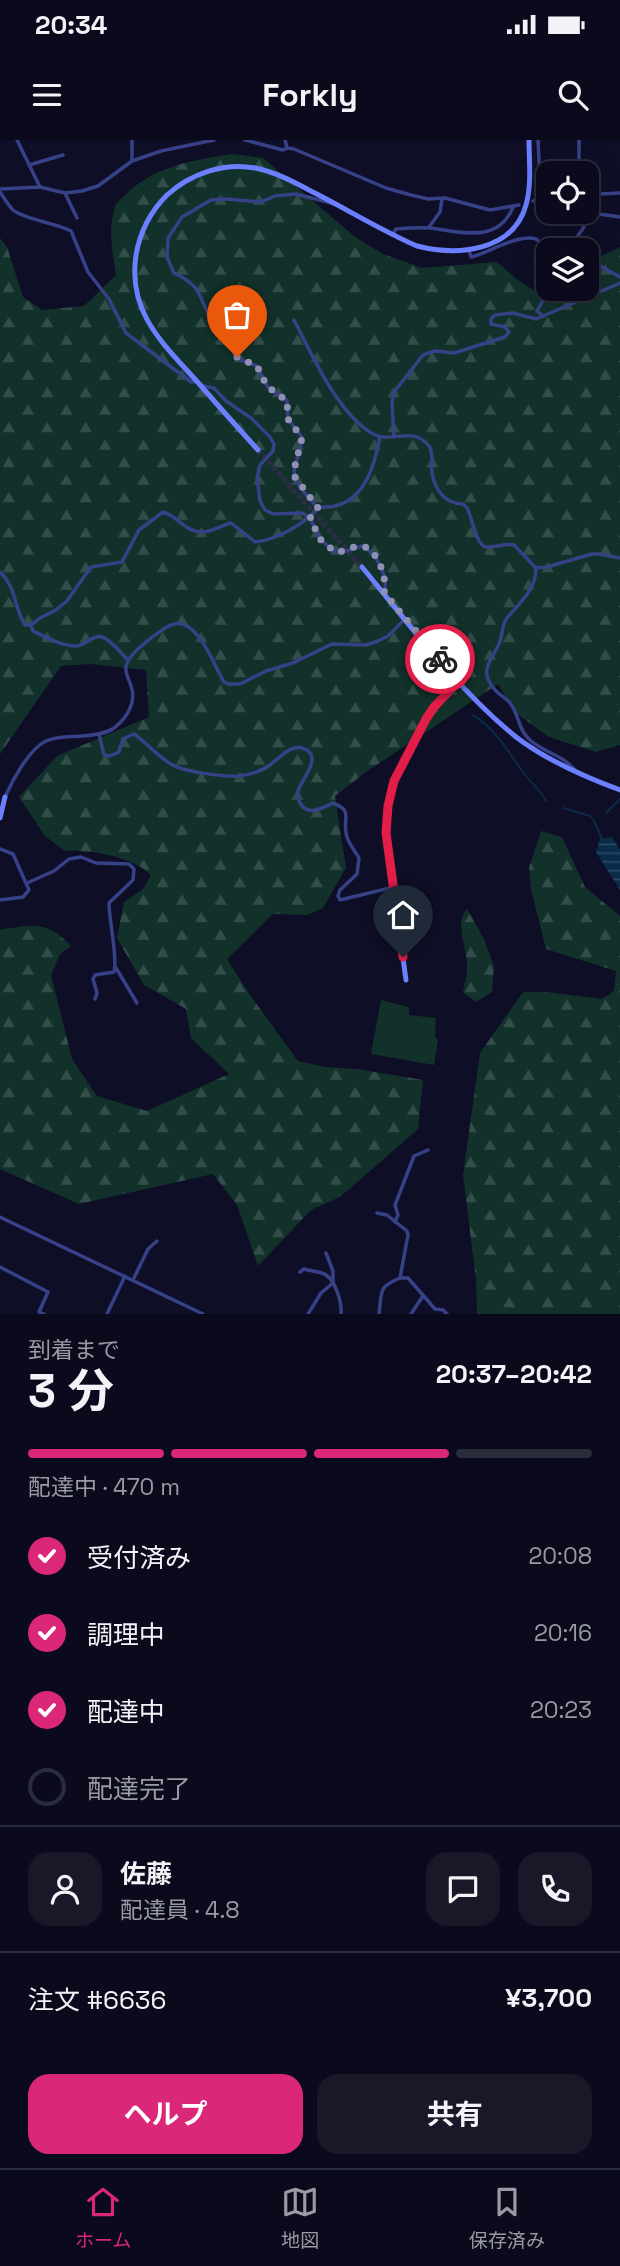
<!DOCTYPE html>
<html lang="ja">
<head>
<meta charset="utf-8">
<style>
  body { margin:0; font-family:"Space Grotesk","Noto Sans JP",sans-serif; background:#181829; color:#f1f3f6; height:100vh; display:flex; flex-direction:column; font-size:26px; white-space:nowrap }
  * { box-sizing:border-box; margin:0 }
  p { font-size:23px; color:#999aa3 }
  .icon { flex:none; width:38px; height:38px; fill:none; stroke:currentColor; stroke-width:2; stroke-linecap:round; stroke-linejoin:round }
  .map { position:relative; height:1174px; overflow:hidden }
  .drawer { display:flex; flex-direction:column; background:#0a0a1c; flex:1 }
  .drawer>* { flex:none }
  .controls { position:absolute; left:536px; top:21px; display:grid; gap:14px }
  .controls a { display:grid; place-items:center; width:63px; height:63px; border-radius:14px; background:#0a0a1c; box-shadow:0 7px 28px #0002,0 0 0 2px #2a2b3b; font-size:35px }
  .pin { position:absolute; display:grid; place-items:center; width:60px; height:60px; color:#fff; margin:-72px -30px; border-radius:50% 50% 50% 0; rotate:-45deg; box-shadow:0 0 7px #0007 }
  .pin .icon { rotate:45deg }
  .courier { position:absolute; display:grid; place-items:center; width:70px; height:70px; margin:-35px; border:5px solid #e11d48; border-radius:50%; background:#fff; color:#222; box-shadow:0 2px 9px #0007 }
  .headline em { font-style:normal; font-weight:700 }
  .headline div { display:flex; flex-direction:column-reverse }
  .headline { display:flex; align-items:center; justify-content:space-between; height:119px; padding:0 28px }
  h1 { font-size:46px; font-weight:700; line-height:52px }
  .bar { display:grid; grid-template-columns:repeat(4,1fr); gap:10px 7px; align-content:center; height:84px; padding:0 28px }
  .bar i { height:9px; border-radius:5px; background:#2a2b3b }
  .bar .current { background:#db2777 }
  .bar p { grid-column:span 4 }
  .line { display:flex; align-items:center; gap:18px; padding:0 28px; border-top:2px solid #2a2b3b }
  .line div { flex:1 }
  .round { display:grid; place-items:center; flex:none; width:74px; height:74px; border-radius:21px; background:#181829 }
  ol { padding:0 28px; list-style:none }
  li { display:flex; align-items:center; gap:21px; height:77px }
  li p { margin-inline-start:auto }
  li .icon { padding:7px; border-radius:50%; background:#db2777; color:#fff; stroke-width:4 }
  li:last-child { color:#999aa3 }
  li i { width:38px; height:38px; border:4px solid #2a2b3b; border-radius:50% }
  .cta { display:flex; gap:14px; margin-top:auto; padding:14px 28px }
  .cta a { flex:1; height:80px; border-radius:21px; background:#db2777; color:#fff; font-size:28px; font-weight:700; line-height:80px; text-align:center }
  .cta a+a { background:#181829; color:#f1f3f6 }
  .status { display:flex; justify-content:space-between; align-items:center; height:49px; padding:0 35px; background:#0a0a1c; direction:ltr }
  .status svg { height:19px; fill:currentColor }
  header { display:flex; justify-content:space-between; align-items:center; height:91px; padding:0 28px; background:#0a0a1c; font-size:32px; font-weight:700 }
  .tabs { display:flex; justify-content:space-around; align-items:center; height:98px; border-top:2px solid #2a2b3b; background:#0a0a1c; font-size:19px; color:#999aa3 }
  .tabs a { display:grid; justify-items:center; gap:4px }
  .tabs .current { color:#db2777 }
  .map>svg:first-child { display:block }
</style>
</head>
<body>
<div class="status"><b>20:34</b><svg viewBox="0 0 49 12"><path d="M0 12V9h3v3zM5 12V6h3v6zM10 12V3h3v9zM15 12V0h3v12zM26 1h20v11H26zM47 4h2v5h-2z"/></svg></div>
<header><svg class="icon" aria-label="menu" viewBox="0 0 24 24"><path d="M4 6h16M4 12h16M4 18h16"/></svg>Forkly<svg class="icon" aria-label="search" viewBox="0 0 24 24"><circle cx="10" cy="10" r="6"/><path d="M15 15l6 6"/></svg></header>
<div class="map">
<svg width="620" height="1174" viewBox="0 0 620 1174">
  <defs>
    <pattern id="forest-firs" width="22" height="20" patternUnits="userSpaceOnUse" patternTransform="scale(1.75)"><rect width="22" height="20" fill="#11312a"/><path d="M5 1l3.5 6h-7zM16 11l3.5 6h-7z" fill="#334e4a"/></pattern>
    <pattern id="water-rules" width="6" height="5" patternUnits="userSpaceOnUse" patternTransform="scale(1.75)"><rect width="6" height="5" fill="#0a2b4a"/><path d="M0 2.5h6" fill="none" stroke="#2d4965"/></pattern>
  </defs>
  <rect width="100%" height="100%" fill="#0e0e26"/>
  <!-- green -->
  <polygon fill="#11312a" points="381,860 409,867 409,875 436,878 435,896 438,900 434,925 371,914"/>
  <!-- forest -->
  <g fill="url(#forest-firs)">
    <path d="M233,14L263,18L355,97L383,114L422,128L497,122L518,140L541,155L561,149H586V128L599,117L620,107V605L596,612L549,597L516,573L498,544L366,632L335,656L346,728L323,768L307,775L273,774L227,819L250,855L298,921L325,927L357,929L423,940L418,989L340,1057L311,1070L258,1126L237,1065L213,1034L79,1064L0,1029V790L3,789C36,785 47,781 71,806L60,814L51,835L72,919L97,956L147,971L229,934L191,898L186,869L144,845L117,798L124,762L143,749L151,735C133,717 91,709 65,711L45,696L19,657L57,616L149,577L146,530L90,524L61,526L0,614V98L7,107L23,157L42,170L84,166L116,135C113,113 108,91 114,70C115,64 119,61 123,57C153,26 193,20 233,14Z"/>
    <polygon points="541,691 562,697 585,747 620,776 620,1174 477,1174 476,1140 463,1035 480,913 523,852 546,852 602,859 614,851 616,831 546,809 531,749 529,728"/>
    <path d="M467,769L484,799L494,826L492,852L476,862L463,853C464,844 468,834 467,824C467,807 454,783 467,769Z"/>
  </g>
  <!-- water -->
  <polygon fill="url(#water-rules)" points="612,697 620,710 620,750 596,712 600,699"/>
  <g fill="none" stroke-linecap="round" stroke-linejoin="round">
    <!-- stream -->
    <g stroke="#0a2b4a" stroke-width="2">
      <path d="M472,575C492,584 512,617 525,635C532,644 541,650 546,661"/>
      <polyline points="563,668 590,676 594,681 602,699"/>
      <polyline points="606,673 620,659"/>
    </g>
    <!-- secondary-tunnel -->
    <polyline stroke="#2c2c47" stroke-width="5" stroke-dasharray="5 2.5" stroke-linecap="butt" points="258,310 362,427"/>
    <!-- street -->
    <g stroke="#374187" stroke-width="3.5">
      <polyline points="17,0 40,47"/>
      <polyline points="132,0 132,21"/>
      <polyline points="245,0 283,10 287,8 294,9 386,48 411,55 428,59 445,58 490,70 519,65"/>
      <polyline points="285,0 287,8"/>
      <polyline points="538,0 541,59"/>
      <polyline points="29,25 63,15"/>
      <polyline points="579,33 579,0"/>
      <polyline points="0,49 40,47 65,53 82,51 98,46 132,21 161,11 214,0"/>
      <path d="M0,52C4,58 8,65 13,70C23,79 56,83 71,91L88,132L109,159L126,193L191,242L196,241"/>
      <polyline points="586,52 600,54 620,53"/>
      <polyline points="65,53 77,78"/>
      <polyline points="533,61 548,57"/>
      <polyline points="586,66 592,53"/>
      <polyline points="585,72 620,77"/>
      <polyline points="429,87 440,72 442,59"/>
      <path d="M393,94L396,89C407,88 418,87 429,88C460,91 498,105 513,67"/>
      <polyline points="568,110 584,87"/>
      <path d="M469,111L471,117C486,114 519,93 536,99C540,101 545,108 548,111"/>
      <polyline points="548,118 538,122 538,133 548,136"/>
      <polyline points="586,118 620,137"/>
      <polyline points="543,176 537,171 549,149"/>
      <path d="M294,180C312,215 338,274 373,294C391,304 412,285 429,306C434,313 431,324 432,333C435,350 445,364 463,364L467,368C472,377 476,405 486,407C495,408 505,403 514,405L536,428L547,427L592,414H599L620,418"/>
      <path d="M204,246L214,248L226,261L251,278L270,297L274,304L273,311L260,325L257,338L260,361L265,370L273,374L302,373L310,378L320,399L335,412L346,411L362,406C377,413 389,438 384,453"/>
      <polyline points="394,297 392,262 394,252 423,215 435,211 454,213 505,197 509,192 505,187 491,184 491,179 495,175 513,173 536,179 620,143"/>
      <path d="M318,368C324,366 329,368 335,366C366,359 375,323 380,297"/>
      <path d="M536,428C536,450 520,462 507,478C501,486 503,495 499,504C489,524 478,532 497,552C501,556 506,558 510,563C519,574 518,590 530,600C545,613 561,614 575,630"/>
      <path d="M0,432C17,448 13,466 25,485H31L40,478L56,470L67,461L91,427L122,422L139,390L163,372C178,376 186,393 203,392C212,392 222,385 231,383L255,402C277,400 304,384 318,368C308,356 290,342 295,325C298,316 302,307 302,297L288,279L287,261L267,246L257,226L240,220L234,214L228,189L213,183C198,158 204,147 174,133L167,117L168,98L182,77L211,60L224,59L261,62L275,56L296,54L335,64"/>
      <path d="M31,485L33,491C45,497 62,506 76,506C85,506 93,494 102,497C111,500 121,513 128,520"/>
      <path d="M99,594L104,615L110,616L119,612L123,599L134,594C147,603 157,616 171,624C183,632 225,637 239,636C249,635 262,631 270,625C278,619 290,605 302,608C324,614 304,637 299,648C297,653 297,658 300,663C308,677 322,668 333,663C355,671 341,680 347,697C349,704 355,711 359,718L357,734L340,750L338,756L340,760L394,747"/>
      <path d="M5,657C12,641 29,609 46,601C56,596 71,597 83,596C93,595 106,594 114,588C127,578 137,562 131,546C129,539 125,534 126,526C129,515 142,505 151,498C157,494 167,485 174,484C198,478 214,526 224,542L228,544H240L266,531L293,523L332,504L366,505L378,501L388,496L405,479"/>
      <polyline points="0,709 13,714 29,750 23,757 0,760"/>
      <path d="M27,743L54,731L69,719L81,717L96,723L129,724L134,729L133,740L109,763C109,780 118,820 114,832L95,835L93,839L97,853L95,859"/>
      <polyline points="116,828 137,863"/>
      <path d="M377,1073L387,1075L407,1091L408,1095L400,1138C378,1147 382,1151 379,1174"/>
      <polyline points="0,1077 203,1174"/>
      <polyline points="395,1082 398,1075 395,1065 414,1016 428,1010"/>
      <polyline points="0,1127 48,1152 39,1172 44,1174"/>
      <path d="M300,1132L304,1129C310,1131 316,1131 322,1133C335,1137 342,1162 341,1174"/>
      <polyline points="400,1138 408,1138 435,1169 443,1170 447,1174"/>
      <polyline points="133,1140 148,1109 157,1101"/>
      <polyline points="107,1174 125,1136"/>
      <polyline points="308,1174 321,1153 333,1143 333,1131 326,1113"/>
      <polyline points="411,1174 423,1156"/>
    </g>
    <!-- secondary -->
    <g stroke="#6b7fff" stroke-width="5">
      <path d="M258,310C239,289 220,268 202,247C166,206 127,175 136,115C140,92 151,71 167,55C190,34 224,22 255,28C275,32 292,41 309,50C345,68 380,90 417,106C457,116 513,112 526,65C532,44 529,21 529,0"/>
      <path d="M362,427C409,484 458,550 516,597C546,620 585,637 620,650"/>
      <polyline points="0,678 5,657"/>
      <polyline points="406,840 386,693 388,666 394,641 426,579 434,567 459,541"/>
    </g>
  </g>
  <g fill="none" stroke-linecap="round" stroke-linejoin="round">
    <!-- done -->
    <path stroke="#8f90b3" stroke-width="7" stroke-dasharray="0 12.6" d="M237,217L257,226L267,246L287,261L288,279L302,298L294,330L295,337L318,368L310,378L320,399L335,412C345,412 354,405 362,406C378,409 388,440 384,453L440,519"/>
    <!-- route -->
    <polyline stroke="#e11d48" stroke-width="9" points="403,817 386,693 388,666 394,641 426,579 434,567 459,541 440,519"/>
  </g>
</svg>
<div class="controls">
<a><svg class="icon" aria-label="locate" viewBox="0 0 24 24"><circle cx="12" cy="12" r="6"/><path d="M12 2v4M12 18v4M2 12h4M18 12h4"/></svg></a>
<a><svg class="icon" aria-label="layers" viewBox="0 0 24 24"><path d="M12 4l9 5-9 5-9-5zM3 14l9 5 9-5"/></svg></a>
</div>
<div class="pin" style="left:237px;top:217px;background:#ea580c"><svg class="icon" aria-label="bag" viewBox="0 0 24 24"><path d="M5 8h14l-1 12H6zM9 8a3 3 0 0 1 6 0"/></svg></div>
<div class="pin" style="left:403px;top:817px;background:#1f2937"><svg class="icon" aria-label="home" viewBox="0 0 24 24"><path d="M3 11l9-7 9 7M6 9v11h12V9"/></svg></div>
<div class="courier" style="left:440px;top:519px"><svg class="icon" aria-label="bike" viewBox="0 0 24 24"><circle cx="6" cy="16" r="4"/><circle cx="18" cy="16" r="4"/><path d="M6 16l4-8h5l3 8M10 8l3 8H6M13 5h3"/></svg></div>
</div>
<section class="drawer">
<div class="headline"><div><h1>3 分</h1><p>到着まで</p></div><em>20:37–20:42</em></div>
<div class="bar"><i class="current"></i><i class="current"></i><i class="current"></i><i></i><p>配達中 · 470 m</p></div>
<ol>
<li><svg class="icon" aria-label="check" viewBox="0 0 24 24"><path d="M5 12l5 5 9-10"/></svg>受付済み<p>20:08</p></li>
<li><svg class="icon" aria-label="check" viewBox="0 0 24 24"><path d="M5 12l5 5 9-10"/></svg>調理中<p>20:16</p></li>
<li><svg class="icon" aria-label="check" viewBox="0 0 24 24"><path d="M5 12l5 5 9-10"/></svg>配達中<p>20:23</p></li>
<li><i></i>配達完了</li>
</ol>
<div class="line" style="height:126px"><a class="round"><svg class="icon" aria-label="person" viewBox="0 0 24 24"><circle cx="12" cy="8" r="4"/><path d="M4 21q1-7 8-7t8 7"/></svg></a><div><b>佐藤</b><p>配達員 · 4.8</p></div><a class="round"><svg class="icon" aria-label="chat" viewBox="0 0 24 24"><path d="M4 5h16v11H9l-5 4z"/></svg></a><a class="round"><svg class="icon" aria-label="phone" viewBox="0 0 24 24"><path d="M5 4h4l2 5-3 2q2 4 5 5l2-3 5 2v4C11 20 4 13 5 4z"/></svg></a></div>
<div class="line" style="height:91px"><div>注文 #6636</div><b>¥3,700</b></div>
<div class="cta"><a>ヘルプ</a><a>共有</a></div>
</section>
<nav class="tabs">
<a class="current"><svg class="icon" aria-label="home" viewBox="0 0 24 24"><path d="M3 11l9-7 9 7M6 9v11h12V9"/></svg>ホーム</a>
<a><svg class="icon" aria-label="map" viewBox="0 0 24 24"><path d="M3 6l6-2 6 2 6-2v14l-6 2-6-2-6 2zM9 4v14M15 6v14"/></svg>地図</a>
<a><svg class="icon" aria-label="saved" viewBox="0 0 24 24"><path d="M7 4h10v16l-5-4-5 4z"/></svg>保存済み</a>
</nav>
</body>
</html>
